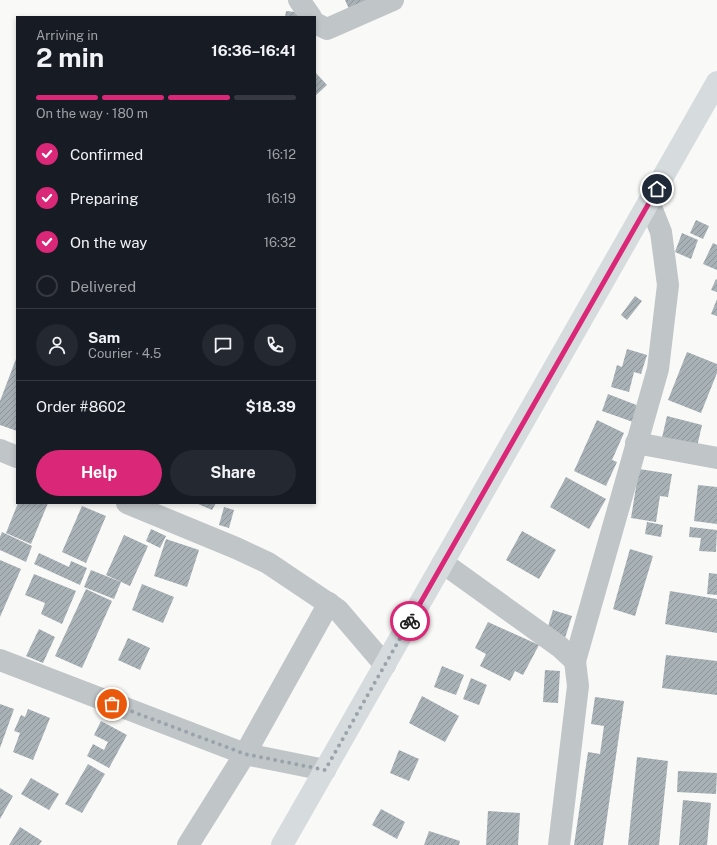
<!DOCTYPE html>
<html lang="en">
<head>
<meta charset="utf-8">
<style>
  body { margin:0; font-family:"Public Sans",sans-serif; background:#242831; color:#f1f3f6; height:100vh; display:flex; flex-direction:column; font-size:15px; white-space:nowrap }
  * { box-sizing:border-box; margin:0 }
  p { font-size:13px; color:#9ea1a6 }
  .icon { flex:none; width:22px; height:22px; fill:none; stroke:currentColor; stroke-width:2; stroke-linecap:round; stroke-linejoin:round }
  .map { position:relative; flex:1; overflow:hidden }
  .drawer { position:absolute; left:16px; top:16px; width:300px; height:488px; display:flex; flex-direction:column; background:#171b24; border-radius:0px; box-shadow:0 2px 6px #0003 }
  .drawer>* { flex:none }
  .pin { position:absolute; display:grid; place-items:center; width:34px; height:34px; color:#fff; margin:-17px; border:2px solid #fff; border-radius:50%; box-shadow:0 1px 4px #0007 }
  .courier { position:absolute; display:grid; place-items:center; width:40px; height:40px; margin:-20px; border:3px solid #db2777; border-radius:50%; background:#fff; color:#222; box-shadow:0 1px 5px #0007 }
  .summary em { font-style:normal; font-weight:700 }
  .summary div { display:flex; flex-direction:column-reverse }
  .summary { display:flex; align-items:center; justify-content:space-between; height:68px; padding:0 20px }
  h1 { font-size:26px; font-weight:700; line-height:30px }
  .bar { display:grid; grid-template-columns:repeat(4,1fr); gap:6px 4px; align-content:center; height:48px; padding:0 20px }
  .bar i { height:5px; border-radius:3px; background:#363941 }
  .bar .active { background:#db2777 }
  .bar p { grid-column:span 4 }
  .line { display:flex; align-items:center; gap:10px; padding:0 20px; border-top:1px solid #363941 }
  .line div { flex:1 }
  .round { display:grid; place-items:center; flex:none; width:42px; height:42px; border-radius:21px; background:#242831 }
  ol { padding:0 20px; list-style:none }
  li { display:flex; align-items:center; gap:12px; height:44px }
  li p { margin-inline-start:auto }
  li .icon { padding:4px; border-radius:50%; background:#db2777; color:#fff; stroke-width:4 }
  li:last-child { color:#9ea1a6 }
  li i { width:22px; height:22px; border:2px solid #363941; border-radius:50% }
  .action { display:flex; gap:8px; margin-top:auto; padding:8px 20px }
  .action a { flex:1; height:46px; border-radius:24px; background:#db2777; color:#fff; font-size:16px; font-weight:700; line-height:46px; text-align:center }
  .action a+a { background:#242831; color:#f1f3f6 }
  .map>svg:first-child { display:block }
</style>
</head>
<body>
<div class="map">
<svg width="717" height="845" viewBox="0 0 717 845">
  <defs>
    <pattern id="building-hatch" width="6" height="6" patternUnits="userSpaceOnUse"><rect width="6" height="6" fill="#a8b1b6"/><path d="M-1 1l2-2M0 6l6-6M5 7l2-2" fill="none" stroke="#8d9599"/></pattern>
  </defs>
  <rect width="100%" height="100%" fill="#f9f9f7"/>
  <!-- building -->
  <g fill="url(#building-hatch)">
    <polygon points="345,0 367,0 349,9"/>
    <polygon points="286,11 306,13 306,17 285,17"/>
    <polygon points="315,72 327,85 315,96"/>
    <polygon points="696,220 709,226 703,239 690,233"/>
    <polygon points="682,233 698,240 691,259 675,252"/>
    <polygon points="713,243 717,245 717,270 703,264"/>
    <polygon points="716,279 717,280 717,292 711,290"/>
    <polygon points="635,296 642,301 627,320 621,315"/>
    <polygon points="717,299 717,316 711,314"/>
    <polygon points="627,349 647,355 641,374 634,372 629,392 611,387 617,365 622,367"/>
    <polygon points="687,352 717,364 717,373 701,413 668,400"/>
    <polygon points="16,359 17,360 17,431 0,425 0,401"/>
    <polygon points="608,394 639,406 633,422 602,411"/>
    <polygon points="667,416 702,425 696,451 661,442"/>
    <polygon points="597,420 624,433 612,460 617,462 606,486 574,471"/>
    <polygon points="639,469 672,474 668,497 660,496 656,522 631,518"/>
    <polygon points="566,477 606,499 589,529 550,507"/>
    <polygon points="698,485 717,487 717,524 694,521"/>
    <polygon points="18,503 48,503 31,544 6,533"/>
    <polygon points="196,503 216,503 212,510"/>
    <polygon points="82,506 106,516 86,563 62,552"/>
    <polygon points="224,507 234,510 229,528 219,525"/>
    <polygon points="647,522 663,525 661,537 645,534"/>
    <polygon points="690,527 717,530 716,552 699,551 701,538 689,537"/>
    <polygon points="151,529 166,536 160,548 146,541"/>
    <polygon points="522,531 556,550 539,579 506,560"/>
    <polygon points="2,532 32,546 26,562 0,550 0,537"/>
    <polygon points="124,535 148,546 130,586 106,575"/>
    <polygon points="166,539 199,550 187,587 154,576"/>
    <polygon points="630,549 653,556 635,616 613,609"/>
    <polygon points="39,553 69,567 71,561 87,568 80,585 34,564"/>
    <polygon points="0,560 21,569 0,617"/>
    <polygon points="91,570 121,582 114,599 84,587"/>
    <polygon points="709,573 717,574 717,595 707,594"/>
    <polygon points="34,574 76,591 62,624 41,614 45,603 25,595"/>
    <polygon points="142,584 174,597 163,623 132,610"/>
    <polygon points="86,589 112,601 82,668 55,656"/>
    <polygon points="670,591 717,599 717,633 665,624"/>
    <polygon points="553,610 572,616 565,638 546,633"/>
    <polygon points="488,622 539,645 523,675 515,671 510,681 480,666 486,654 475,648"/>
    <polygon points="39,629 55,637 43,663 26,656"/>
    <polygon points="128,638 150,648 140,670 118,660"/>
    <polygon points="666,655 717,661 717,695 662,688"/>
    <polygon points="442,666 464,675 456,695 434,687"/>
    <polygon points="545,670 560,671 558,703 543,702"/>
    <polygon points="471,678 487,685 479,705 463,699"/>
    <polygon points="422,696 459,716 445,742 409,723"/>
    <polygon points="595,697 624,701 603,845 574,845 588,752 600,754 604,726 591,724"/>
    <polygon points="0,704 14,709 0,748"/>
    <polygon points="28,709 50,718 33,760 13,752 20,733 14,731 21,715 25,717"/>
    <polygon points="101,721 127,735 109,768 87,756 93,744 104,750 108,742 94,735"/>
    <polygon points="399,750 419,759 409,781 390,773"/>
    <polygon points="637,757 668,761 659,845 628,845"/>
    <polygon points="88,764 105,774 82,813 65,804"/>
    <polygon points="678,771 717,773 716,794 677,792"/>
    <polygon points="31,778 59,794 49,810 21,794"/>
    <polygon points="0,788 13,796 0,819"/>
    <polygon points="683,800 711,803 707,845 679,845"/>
    <polygon points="381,809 405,822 397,839 372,825"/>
    <polygon points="488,811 520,813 518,845 486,845"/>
    <polygon points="20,827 42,841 39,845 9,845"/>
    <polygon points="429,831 460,841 459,845 424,845"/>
  </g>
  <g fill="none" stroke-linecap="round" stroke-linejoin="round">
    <!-- minor -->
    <g stroke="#c0c5c8" stroke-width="22">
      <polyline points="299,0 311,17"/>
      <polyline points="315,23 327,29 393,0"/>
      <polyline points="636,443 717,458"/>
      <polyline points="0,450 17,457"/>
      <polyline points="127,503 236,548 268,563 338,610 385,665"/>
      <polyline points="443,563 560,647 575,661 578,686 559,845"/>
      <polyline points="0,660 245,754 325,770"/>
      <polyline points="575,661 658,369 668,285 661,232 649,202"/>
      <polyline points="188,845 245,754 329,603"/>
    </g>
    <!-- major -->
    <polyline stroke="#d6dbde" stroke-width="22" points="282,845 717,82"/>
  </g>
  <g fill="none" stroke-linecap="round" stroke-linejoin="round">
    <!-- done -->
    <polyline stroke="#99a4aa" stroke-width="4" stroke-dasharray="0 7.2" points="112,704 245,754 325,770 410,621"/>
    <!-- route -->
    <polyline stroke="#db2777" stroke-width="5" points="410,621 657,189"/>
  </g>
</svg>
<div class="pin" style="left:112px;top:704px;background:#ea580c"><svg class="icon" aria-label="bag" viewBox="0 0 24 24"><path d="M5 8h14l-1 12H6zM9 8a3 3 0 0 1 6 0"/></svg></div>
<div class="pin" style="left:657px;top:189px;background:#1f2937"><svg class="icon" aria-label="home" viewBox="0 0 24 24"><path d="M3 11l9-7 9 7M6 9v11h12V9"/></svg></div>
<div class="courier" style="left:410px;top:621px"><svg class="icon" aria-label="bike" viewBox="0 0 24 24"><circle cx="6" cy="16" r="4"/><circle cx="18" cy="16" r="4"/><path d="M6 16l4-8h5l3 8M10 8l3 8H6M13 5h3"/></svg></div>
<section class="drawer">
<div class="summary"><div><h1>2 min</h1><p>Arriving in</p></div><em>16:36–16:41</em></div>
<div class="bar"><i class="active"></i><i class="active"></i><i class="active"></i><i></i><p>On the way · 180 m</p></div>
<ol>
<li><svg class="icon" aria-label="check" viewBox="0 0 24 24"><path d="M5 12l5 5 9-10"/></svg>Confirmed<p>16:12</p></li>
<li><svg class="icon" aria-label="check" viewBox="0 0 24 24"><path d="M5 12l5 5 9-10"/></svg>Preparing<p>16:19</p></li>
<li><svg class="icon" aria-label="check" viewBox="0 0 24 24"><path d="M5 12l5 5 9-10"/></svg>On the way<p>16:32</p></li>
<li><i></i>Delivered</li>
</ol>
<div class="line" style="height:72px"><a class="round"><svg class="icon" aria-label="person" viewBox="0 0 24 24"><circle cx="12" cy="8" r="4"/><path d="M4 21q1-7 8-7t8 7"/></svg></a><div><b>Sam</b><p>Courier · 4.5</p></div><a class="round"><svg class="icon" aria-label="chat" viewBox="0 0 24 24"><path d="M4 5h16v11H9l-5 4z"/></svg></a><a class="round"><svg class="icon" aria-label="phone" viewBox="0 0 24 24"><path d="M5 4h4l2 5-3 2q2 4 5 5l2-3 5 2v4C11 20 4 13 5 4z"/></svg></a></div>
<div class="line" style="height:52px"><div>Order #8602</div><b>$18.39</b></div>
<div class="action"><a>Help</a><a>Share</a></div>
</section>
</div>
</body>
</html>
